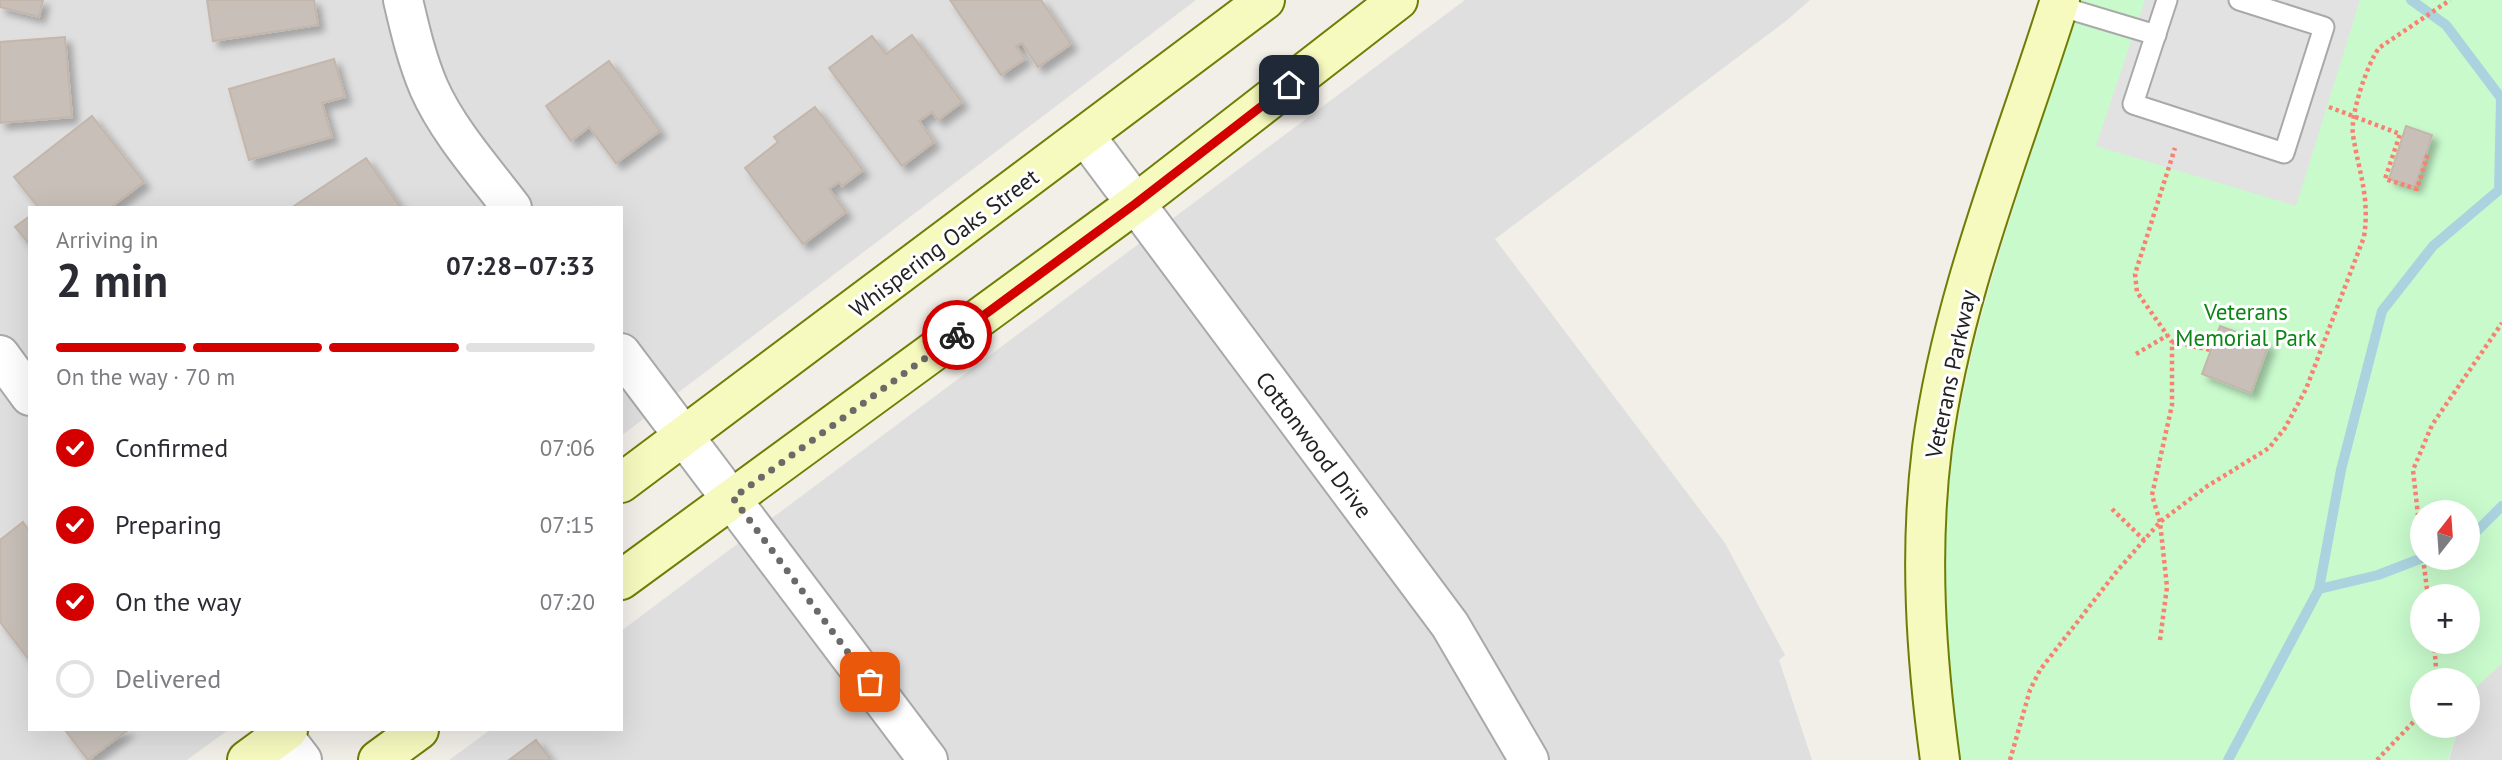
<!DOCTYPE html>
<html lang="en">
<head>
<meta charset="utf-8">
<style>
  body { margin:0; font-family:"PT Sans",sans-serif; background:#f2f2f3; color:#2b2b33; height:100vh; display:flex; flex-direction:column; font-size:26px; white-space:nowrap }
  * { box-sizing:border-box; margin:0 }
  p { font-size:23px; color:#7c7c81 }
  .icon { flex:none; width:38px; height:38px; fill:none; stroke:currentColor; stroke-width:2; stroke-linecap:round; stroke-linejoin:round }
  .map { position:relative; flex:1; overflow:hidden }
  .panel { position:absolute; left:28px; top:206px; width:595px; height:525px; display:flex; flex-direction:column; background:#fff; border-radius:0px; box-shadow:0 7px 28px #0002 }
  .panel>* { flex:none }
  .needle { width:46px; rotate:17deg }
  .tools { position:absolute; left:2410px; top:500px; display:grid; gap:14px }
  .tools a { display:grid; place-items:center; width:70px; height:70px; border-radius:50%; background:#fff; box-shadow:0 7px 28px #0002; font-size:35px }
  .pin { position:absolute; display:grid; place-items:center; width:60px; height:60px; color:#fff; margin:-30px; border-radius:14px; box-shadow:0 4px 10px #0006 }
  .courier { position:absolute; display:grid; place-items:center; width:70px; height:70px; margin:-35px; border:5px solid #d40000; border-radius:50%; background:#fff; color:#222; box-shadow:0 2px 9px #0007 }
  .headline em { font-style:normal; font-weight:600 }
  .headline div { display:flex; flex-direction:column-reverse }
  .headline { display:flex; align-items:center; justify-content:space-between; height:119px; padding:0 28px }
  h1 { font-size:46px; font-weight:600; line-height:52px }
  .bar { display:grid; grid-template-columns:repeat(4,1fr); gap:10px 7px; align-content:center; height:84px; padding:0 28px }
  .bar i { height:9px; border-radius:5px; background:#e1e1e2 }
  .bar .selected { background:#d40000 }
  .bar p { grid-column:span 4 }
  ol { padding:0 28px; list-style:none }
  li { display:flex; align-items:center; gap:21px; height:77px }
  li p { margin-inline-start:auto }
  li .icon { padding:7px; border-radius:50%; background:#d40000; color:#fff; stroke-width:4 }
  li:last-child { color:#7c7c81 }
  li i { width:38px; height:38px; border:4px solid #e1e1e2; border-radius:50% }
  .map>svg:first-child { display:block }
</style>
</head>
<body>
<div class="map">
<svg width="2502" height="760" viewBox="0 0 2502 760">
  <defs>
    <filter id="shadow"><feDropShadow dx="6" dy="6" stdDeviation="3.5" flood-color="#0004"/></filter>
  </defs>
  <rect width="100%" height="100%" fill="#f2efe9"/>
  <!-- residential -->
  <g fill="#e0dfdf">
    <polygon points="0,0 1196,0 621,436 621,208 30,208 30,730 228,730 187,760 0,760"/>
    <polygon points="1465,0 1810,0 1786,21 1495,239 1725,543 1785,655 1779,660 1812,760 449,760 490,730 621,730 621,631"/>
    <polygon points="2502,663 2502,760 2449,760 2459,726 2468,726 2469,693"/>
  </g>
  <!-- park -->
  <path fill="#c8facc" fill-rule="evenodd" d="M2081,0H2502V663L2470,693L2468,699V681H2422V726H2459L2448,760H1960C1948,653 1937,545 1955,438C1979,288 2037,145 2081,0ZM2422,513H2468V558H2422ZM2422,597H2468V642H2422Z"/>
  <!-- parking -->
  <polygon fill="#e2e2e2" points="2145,0 2360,0 2296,206 2096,146"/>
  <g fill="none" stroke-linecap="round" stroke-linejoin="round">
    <!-- stream -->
    <g stroke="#aad3df" stroke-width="10">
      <polyline points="2468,540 2502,506"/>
      <polyline points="2319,589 2341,470 2382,311 2433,246 2499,190 2501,98 2446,25 2411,0"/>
      <polyline points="2228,760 2319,589 2378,575 2422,558"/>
    </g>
  </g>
  <!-- building -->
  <g fill="#c7bfb8" stroke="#c4b6ab" stroke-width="2" filter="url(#shadow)">
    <polygon points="0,0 43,0 39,17 0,7"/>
    <polygon points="207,0 314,0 318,25 213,41"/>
    <polygon points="950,0 1041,0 1071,44 1038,67 1022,43 1016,46 1025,59 1001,75"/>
    <polygon points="912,35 962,102 938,120 932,112 919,121 934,142 902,166 829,68 872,36 886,54"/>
    <polygon points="65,37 72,117 0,123 0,42"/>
    <polygon points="334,59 345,97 322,103 332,137 249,160 229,89"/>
    <polygon points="609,61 660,131 616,163 589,127 571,141 546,106"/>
    <polygon points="815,107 863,170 842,186 839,182 829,189 846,212 803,244 745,168 778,142 774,137"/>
    <polygon points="92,116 144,182 110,208 39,208 14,177"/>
    <polygon points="2406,126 2432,135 2415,187 2389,179"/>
    <polygon points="366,158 401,208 291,208"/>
    <polygon points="30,216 30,245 15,227"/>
    <polygon points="2220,326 2269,344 2251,393 2202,374"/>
    <polygon points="23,522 30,532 30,661 0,622 0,540"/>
    <polygon points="65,730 128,730 88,760"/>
    <polygon points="536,740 551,760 509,760"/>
  </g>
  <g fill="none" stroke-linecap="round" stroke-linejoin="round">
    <!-- lane casing -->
    <g stroke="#a9a9a9" stroke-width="23">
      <g id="lane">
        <polyline points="2167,0 2133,104 2284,153 2324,27 2239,0"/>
        <polyline points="2059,6 2156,35"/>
      </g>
    </g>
    <!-- street casing -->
    <g stroke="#a9a9a9" stroke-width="42">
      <g id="street">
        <path d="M403,0C410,30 417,60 429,88C448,131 484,171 512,208"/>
        <polyline points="1086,137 1450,625 1529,760"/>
        <polyline points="621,353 928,760"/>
        <polyline points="0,355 30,396"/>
        <polyline points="279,730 302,760"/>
      </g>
    </g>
    <!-- secondary casing -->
    <g stroke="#707d05" stroke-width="42">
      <g id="secondary">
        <polyline points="621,483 1265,0"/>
        <polyline points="621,580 1135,204 1398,0"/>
        <polyline points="247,760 288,730"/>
        <polyline points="378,760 419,730"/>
        <path d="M1940,760C1926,656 1919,553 1932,448C1952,295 2014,147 2060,0"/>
      </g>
    </g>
    <!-- path -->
    <g stroke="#fa8072" stroke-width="4.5" stroke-dasharray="3.5 3.5" stroke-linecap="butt">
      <polyline points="2329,107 2400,134 2385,179 2417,189 2428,153"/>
      <polyline points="2172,342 2211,350"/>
      <polyline points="2136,354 2168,335"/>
      <polyline points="2112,509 2144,540"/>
      <polyline points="2422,551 2413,470 2432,425 2502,323"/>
      <polyline points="2423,558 2428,597"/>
      <polyline points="2160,640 2167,587 2160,522 2152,495 2172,405 2172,342 2137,292 2135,274 2175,148"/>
      <polyline points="2434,642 2437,681"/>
      <path d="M2010,760L2030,690L2040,670L2117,571L2160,522L2206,487L2269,448L2285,428L2306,389L2364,237C2370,197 2359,173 2353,135C2350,115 2367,64 2379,48L2450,0"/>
      <polyline points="2377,760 2422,713"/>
    </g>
    <!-- lane -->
    <use href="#lane" stroke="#fff" stroke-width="19"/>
    <!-- street -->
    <use href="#street" stroke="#fff" stroke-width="38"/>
    <!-- secondary -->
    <use href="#secondary" stroke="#f7fabf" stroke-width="38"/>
  </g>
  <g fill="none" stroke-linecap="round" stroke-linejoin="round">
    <!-- done -->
    <polyline stroke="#6b6a68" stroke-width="7" stroke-dasharray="0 12.6" points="870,682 733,498 957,335"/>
    <!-- route -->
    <polyline stroke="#d40000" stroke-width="9" points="957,335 1135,204 1289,85"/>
  </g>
  <g text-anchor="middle" stroke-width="6" stroke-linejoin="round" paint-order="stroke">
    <!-- street labels -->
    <g font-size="23" fill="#222" stroke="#fff">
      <text transform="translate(944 243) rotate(-37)" y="8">Whispering Oaks Street</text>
      <text transform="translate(1951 374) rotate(-78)" y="8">Veterans Parkway</text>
      <text transform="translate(1314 445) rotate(53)" y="8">Cottonwood Drive</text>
    </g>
    <!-- park labels -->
    <g font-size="23" fill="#0c8416" stroke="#fff">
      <text x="2246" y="320">Veterans<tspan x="2246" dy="26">Memorial Park</tspan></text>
    </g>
  </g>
</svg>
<div class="tools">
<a><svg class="needle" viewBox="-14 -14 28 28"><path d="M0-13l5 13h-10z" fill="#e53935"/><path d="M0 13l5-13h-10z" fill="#7c7c81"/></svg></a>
<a>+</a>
<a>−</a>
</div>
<div class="pin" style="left:870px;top:682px;background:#ea580c"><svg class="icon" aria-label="bag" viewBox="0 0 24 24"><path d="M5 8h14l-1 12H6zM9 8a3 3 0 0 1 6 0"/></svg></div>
<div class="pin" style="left:1289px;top:85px;background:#1f2937"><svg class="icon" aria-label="home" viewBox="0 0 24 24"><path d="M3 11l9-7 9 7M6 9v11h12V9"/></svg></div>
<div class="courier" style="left:957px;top:335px"><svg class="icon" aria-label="bike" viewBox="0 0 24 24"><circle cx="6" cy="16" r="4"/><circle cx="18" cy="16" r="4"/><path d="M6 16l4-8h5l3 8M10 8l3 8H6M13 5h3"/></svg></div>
<section class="panel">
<div class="headline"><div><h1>2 min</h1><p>Arriving in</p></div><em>07:28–07:33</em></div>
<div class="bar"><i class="selected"></i><i class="selected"></i><i class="selected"></i><i></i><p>On the way · 70 m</p></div>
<ol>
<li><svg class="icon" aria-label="check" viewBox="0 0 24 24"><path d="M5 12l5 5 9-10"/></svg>Confirmed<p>07:06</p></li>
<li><svg class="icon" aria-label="check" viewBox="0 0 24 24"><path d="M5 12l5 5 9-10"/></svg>Preparing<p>07:15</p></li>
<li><svg class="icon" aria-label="check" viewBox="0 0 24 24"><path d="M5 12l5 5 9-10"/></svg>On the way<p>07:20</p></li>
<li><i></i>Delivered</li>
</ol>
</section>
</div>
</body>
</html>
